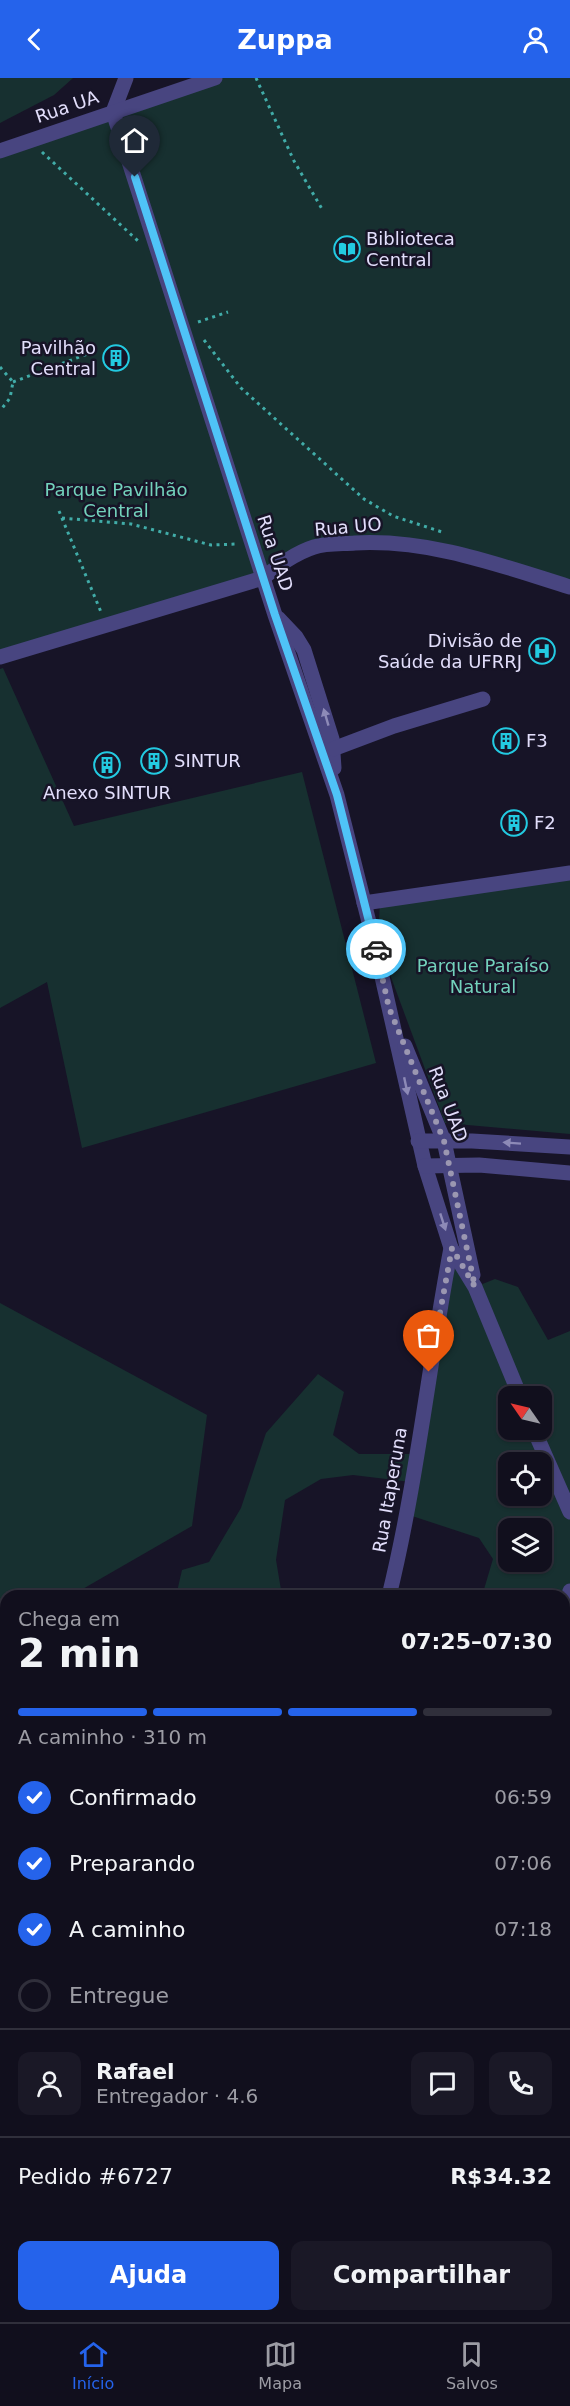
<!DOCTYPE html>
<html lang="pt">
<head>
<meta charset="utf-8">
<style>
  body { margin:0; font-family:"DejaVu Sans",sans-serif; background:#1a1826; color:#f1f3f6; height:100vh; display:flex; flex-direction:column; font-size:22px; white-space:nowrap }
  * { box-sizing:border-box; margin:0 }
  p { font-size:20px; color:#9c9ca4 }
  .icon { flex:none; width:33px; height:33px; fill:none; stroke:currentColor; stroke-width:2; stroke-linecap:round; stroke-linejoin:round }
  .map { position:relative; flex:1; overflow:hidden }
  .drawer { position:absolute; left:0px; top:1512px; width:570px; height:732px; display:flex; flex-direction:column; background:#110f1d; border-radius:18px 18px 0 0; box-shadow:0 2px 4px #0004,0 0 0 2px #302f3b }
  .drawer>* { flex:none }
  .needle { width:39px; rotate:304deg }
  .buttons { position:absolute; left:498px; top:1308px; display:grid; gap:12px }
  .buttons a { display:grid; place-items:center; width:54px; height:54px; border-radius:12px; background:#110f1d; box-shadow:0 2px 4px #0004,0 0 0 2px #302f3b; font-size:30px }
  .pin { position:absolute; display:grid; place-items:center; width:51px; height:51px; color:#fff; margin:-62px -26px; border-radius:50% 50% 50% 0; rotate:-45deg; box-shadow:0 0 6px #0007 }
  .pin .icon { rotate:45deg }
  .courier { position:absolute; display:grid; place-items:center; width:60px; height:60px; margin:-30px; border:4px solid #4fc3f7; border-radius:50%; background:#fff; color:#222; box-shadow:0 2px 8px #0007 }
  .overview em { font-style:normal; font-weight:700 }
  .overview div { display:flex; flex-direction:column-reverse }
  .overview { display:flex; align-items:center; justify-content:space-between; height:102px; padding:0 18px }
  h1 { font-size:39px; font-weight:700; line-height:45px }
  .bar { display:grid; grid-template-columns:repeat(4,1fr); gap:9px 6px; align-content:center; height:72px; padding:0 18px }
  .bar i { height:8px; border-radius:4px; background:#302f3b }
  .bar .current { background:#2563eb }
  .bar p { grid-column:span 4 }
  .line { display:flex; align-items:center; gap:15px; padding:0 18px; border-top:2px solid #302f3b }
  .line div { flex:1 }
  .round { display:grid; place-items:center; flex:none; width:63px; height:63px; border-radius:12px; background:#1a1826 }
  ol { padding:0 18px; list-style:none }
  li { display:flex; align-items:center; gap:18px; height:66px }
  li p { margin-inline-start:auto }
  li .icon { padding:6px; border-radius:50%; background:#2563eb; color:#fff; stroke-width:4 }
  li:last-child { color:#9c9ca4 }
  li i { width:33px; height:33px; border:3px solid #302f3b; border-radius:50% }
  .primary-button { display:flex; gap:12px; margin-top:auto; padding:12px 18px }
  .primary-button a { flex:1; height:69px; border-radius:12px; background:#2563eb; color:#fff; font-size:24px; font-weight:700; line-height:69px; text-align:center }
  .primary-button a+a { background:#1a1826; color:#f1f3f6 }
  header { display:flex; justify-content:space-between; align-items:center; height:78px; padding:0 18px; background:#2563eb; color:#fff; font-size:27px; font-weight:700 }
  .menu { display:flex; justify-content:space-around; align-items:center; height:84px; border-top:2px solid #302f3b; background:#110f1d; font-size:16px; color:#9c9ca4 }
  .menu a { display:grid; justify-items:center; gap:3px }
  .menu .current { color:#2563eb }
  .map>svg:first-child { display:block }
</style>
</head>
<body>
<header><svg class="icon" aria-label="back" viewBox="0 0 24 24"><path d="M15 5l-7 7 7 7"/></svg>Zuppa<svg class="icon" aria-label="person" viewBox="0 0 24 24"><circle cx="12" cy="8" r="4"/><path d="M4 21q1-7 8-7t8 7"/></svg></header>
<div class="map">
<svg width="570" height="2244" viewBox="0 0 570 2244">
  <rect width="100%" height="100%" fill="#171427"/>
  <!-- green -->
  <g fill="#173030" fill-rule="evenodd">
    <polygon points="0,0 73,0 54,17 0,45"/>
    <polygon points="215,0 570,0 570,509 386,464 314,469 263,500 0,579 0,69"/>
    <polygon points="3,590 74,748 302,694 376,985 82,1070 47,904 0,930 0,591"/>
    <polygon points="570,789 570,1056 445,1045 378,864 380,823"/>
    <path d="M451,1170L475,1209L495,1201L518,1209L548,1262L570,1253V1513L564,1518H482L493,1481L479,1460L406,1436L411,1404L353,1397L321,1401L285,1422L276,1482L282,1518H176L182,1492L209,1484L241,1430L266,1355L318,1296L344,1314L333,1357L359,1376H416ZM508,1318H542V1352H508ZM508,1384H542V1418H508ZM508,1450H542V1484H508Z"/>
    <polygon points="0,1225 207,1337 192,1448 74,1516 75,1518 6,1518 6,2238 134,2238 133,2244 0,2244"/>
    <polygon points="564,1743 570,1744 570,2244 447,2244 448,2238 564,2238"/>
  </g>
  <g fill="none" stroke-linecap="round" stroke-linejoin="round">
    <!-- path -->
    <g stroke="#41aca8" stroke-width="3" stroke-dasharray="3 4.5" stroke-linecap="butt">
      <polyline points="256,0 294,83 322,131"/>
      <polyline points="42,74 138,163"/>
      <polyline points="198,244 228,234"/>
      <polyline points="204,262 241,310 364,421 393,438 442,454"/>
      <polyline points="0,289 13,304 10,320 0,333"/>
      <polyline points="13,304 90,275"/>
      <polyline points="59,433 101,534"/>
      <polyline points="62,440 131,446 211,467 237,466"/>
    </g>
    <!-- minor -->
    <g stroke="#484580" stroke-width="15">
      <polyline points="113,34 275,537 337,717 375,868 425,1088 451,1170 475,1209 520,1318"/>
      <polyline points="113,34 126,0"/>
      <polyline points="0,73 215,0"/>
      <polyline points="278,540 296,559 304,572 332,661 334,690"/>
      <path d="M0,579L263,500C278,488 295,475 314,469C326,465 342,466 355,465C430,461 499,487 570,509"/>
      <polyline points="333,671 394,648 483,621"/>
      <polyline points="364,825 570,795"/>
      <polyline points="405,968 444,1063 473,1197"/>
      <polyline points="418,1063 472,1063 570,1069"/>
      <polyline points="425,1088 479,1087 570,1095"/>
      <polyline points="534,1352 570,1434"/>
      <path d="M389,1518C417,1404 429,1285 451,1170"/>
      <polyline points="564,1537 570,1513"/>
      <polyline points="564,1563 570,1564"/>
      <polyline points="564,1641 570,1642"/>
      <polyline points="564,1698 570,1699"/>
      <polyline points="0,1935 6,1935"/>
      <polyline points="447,2244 448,2238"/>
    </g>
  </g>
  <!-- one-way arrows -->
  <defs><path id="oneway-solid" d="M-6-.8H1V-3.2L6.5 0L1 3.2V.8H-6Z" transform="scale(1.5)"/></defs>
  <g fill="#8d8ab7">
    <use href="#oneway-solid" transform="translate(326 639) rotate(-106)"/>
    <use href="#oneway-solid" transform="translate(406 1008) rotate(78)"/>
    <use href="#oneway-solid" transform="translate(512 1065) rotate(-176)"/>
    <use href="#oneway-solid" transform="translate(443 1144) rotate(72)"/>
  </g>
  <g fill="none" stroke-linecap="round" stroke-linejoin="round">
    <!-- done -->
    <polyline stroke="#9b97b1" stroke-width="6" stroke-dasharray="0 10.8" points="376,871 389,930 444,1063 475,1209 452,1170 429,1294"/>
    <!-- route -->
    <polyline stroke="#4fc3f7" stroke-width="8" points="135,99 275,537 337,717 376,871"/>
  </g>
  <!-- icons -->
  <defs>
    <g id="library-ring" transform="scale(1.35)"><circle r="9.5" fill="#171427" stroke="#23cae1" stroke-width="1.5"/><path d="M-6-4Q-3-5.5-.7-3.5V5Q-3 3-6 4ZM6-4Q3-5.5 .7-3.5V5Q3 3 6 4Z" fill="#23cae1"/></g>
    <g id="building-ring" transform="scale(1.35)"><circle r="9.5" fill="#171427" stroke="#23cae1" stroke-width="1.5"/><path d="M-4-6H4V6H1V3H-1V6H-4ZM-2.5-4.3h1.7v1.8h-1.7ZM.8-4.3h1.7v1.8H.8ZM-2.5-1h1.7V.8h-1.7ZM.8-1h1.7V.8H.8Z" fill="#23cae1"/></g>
    <g id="hospital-ring" transform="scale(1.35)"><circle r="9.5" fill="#171427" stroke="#23cae1" stroke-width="1.5"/><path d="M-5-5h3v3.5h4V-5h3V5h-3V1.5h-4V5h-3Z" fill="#23cae1"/></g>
  </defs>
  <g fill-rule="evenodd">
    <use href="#library-ring" x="347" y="171"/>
    <use href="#building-ring" x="116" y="280"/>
    <use href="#hospital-ring" x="542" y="573"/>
    <use href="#building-ring" x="506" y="663"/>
    <use href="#building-ring" x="154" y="683"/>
    <use href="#building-ring" x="107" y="687"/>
    <use href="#building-ring" x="514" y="745"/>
  </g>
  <g text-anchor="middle" stroke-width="5" stroke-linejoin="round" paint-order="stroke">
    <!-- street labels -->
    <g font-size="18" fill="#e2defb" stroke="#171427">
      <text transform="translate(67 29) rotate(-19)" y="6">Rua UA</text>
      <text transform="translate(348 449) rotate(-5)" y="6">Rua UO</text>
      <text transform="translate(275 475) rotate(72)" y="6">Rua UAD</text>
      <text transform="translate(448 1026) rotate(69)" y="6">Rua UAD</text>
      <text transform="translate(390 1412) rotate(-80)" y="6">Rua Itaperuna</text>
    </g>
    <!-- poi labels -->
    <g font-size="18" fill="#e2defb" stroke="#171427" text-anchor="start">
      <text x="366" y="167">Biblioteca<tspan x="366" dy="21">Central</tspan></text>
      <text x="96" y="276" text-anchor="end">Pavilhão<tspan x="96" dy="21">Central</tspan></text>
      <text x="522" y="569" text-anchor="end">Divisão de<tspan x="522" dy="21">Saúde da UFRRJ</tspan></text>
      <text x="526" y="669">F3</text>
      <text x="174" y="689">SINTUR</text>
      <text x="107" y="721" text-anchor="middle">Anexo SINTUR</text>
      <text x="534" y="751">F2</text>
    </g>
    <!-- park labels -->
    <g font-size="18" fill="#73d2bc" stroke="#171427">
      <text x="116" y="418">Parque Pavilhão<tspan x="116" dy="21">Central</tspan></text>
      <text x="483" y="894">Parque Paraíso<tspan x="483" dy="21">Natural</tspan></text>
    </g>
  </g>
</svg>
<div class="buttons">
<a><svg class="needle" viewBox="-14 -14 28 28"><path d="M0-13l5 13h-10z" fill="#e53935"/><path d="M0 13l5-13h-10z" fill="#9c9ca4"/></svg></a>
<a><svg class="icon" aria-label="locate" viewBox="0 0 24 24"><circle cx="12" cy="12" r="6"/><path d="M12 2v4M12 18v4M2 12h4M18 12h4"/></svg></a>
<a><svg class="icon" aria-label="layers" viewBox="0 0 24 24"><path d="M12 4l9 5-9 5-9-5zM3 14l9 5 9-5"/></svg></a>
</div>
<div class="pin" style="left:429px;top:1294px;background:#ea580c"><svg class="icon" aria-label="bag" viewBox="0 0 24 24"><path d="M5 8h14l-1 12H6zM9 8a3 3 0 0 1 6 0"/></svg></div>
<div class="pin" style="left:135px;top:99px;background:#1f2937"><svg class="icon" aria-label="home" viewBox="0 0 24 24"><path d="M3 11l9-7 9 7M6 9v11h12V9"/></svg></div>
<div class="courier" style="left:376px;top:871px"><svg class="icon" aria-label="car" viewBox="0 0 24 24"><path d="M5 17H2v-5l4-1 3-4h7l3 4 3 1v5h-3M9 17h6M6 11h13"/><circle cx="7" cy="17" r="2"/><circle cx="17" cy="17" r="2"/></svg></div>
<section class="drawer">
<div class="overview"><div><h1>2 min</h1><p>Chega em</p></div><em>07:25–07:30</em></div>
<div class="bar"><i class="current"></i><i class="current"></i><i class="current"></i><i></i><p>A caminho · 310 m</p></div>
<ol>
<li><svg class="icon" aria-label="check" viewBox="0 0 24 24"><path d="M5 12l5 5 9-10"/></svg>Confirmado<p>06:59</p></li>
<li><svg class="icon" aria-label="check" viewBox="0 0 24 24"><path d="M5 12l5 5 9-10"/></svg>Preparando<p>07:06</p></li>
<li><svg class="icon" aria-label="check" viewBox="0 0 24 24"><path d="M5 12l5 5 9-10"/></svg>A caminho<p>07:18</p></li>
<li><i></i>Entregue</li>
</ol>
<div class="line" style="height:108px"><a class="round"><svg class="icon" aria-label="person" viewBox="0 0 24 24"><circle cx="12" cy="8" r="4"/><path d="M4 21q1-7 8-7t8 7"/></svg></a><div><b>Rafael</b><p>Entregador · 4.6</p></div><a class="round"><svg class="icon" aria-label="chat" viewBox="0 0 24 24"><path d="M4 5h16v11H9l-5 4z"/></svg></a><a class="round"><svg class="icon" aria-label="phone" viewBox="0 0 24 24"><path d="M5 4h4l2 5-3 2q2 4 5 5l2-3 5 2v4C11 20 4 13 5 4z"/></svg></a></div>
<div class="line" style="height:78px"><div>Pedido #6727</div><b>R$34.32</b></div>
<div class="primary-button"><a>Ajuda</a><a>Compartilhar</a></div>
</section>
</div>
<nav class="menu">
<a class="current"><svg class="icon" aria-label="home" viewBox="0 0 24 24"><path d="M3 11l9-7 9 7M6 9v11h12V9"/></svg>Início</a>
<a><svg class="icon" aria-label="map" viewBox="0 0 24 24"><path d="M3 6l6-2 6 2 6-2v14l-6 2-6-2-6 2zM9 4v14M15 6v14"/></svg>Mapa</a>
<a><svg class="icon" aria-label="saved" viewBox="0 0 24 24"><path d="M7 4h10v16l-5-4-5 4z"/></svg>Salvos</a>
</nav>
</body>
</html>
